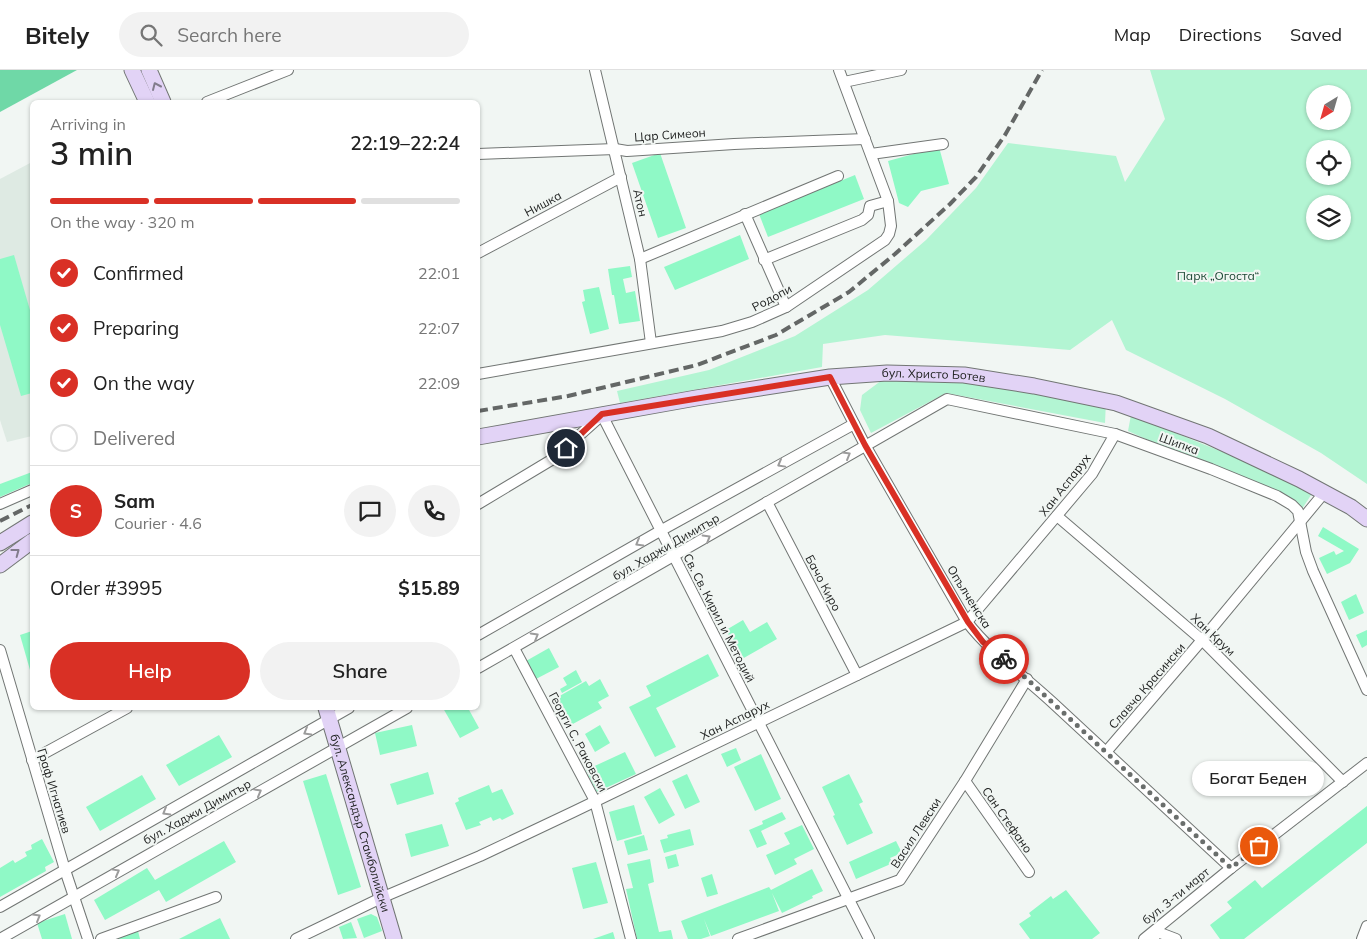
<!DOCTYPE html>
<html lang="en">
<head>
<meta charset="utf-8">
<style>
  body { margin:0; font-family:Mulish,sans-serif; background:#f2f2f2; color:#222; height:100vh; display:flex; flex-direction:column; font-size:19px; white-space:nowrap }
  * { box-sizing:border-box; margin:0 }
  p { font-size:16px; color:#767676 }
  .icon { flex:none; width:28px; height:28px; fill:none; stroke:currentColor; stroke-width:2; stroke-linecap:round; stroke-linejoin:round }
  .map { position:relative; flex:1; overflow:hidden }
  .drawer { position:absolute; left:30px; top:30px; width:450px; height:610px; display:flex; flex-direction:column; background:#fff; border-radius:8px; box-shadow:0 1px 4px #0004 }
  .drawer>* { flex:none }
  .needle { width:32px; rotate:217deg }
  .tools { position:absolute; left:1306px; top:15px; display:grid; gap:10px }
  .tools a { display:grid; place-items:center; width:45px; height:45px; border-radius:50%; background:#fff; box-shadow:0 1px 4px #0004; font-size:25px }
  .pin { position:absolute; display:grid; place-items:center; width:42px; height:42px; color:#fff; margin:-21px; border:2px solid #fff; border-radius:50%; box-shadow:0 1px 5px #0007 }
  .courier { position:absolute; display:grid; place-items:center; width:50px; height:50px; margin:-25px; border:4px solid #d93025; border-radius:50%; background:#fff; color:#222; box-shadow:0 1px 6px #0007 }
  .bubble { position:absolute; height:35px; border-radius:18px; background:#fff; box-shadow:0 1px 4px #0004; font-size:16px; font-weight:600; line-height:35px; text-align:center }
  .summary em { font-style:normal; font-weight:600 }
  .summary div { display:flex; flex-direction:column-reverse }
  .summary { display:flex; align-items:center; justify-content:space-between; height:85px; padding:0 20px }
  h1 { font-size:32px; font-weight:600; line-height:38px }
  .bar { display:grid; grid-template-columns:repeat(4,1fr); gap:8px 5px; align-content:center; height:60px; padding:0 20px }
  .bar i { height:6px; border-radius:4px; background:#e0e0e0 }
  .bar .selected { background:#d93025 }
  .bar p { grid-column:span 4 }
  .line { display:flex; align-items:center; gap:12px; padding:0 20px; border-top:1px solid #e0e0e0 }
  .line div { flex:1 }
  .round { display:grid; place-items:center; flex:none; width:52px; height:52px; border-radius:26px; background:#f2f2f2 }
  ol { padding:0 20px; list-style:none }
  li { display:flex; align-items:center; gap:15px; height:55px }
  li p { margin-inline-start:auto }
  li .icon { padding:5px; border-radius:50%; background:#d93025; color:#fff; stroke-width:4 }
  li:last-child { color:#767676 }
  li i { width:28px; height:28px; border:2px solid #e0e0e0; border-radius:50% }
  .primary-button { display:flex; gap:10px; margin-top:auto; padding:10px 20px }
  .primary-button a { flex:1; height:58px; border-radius:30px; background:#d93025; color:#fff; font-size:20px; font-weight:600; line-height:58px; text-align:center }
  .primary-button a+a { background:#f2f2f2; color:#222 }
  header { display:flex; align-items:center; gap:30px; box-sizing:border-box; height:70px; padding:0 25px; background:#fff; border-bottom:1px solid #e0e0e0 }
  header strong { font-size:24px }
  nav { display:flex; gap:28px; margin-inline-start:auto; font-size:18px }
  .search { width:350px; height:45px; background:#f2f2f2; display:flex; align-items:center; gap:12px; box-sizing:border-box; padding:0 18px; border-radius:28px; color:#767676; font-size:19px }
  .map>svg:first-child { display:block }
</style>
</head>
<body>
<header>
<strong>Bitely</strong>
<div class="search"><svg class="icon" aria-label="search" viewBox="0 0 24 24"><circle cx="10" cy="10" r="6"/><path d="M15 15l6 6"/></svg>Search here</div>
<nav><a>Map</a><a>Directions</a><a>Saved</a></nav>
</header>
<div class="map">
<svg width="1367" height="869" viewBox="0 0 1367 869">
  <rect width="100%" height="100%" fill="#f1f6f3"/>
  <!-- built -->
  <polygon fill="#deeae3" points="32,92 32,366 7,372 0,350 0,109"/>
  <!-- green -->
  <g fill="#b3f5d3" fill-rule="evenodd">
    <path d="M1150,0H1367V414L1321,383L1225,329L1126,280L1112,250L1070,280L885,265L823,274L822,297L620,333L617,321L709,300L795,266L868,220L926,170L976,118L1008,73L1116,86L1125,112L1165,49ZM1315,24H1342V51H1315ZM1315,79H1342V106H1315ZM1315,134H1342V161H1315Z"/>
    <polygon points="882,310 962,310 1106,331 1105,353 946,323 871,363 860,340 862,325"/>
    <polygon points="1131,345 1282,406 1313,422 1302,439 1128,361"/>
  </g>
  <!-- water -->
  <polygon fill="#6fd8a7" points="0,0 77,0 0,42"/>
  <!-- building -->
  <g fill="#8ff9c6">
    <polygon points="939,77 949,114 921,121 908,137 899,133 888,91"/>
    <polygon points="660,83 686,158 658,168 632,93"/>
    <polygon points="855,105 864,129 768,167 759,144"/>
    <polygon points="740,165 749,189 675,220 664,197"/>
    <polygon points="14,185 32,247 32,323 21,326 0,255 0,189"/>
    <polygon points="630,196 632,207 623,209 626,223 635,221 640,251 619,254 614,225 612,225 608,199"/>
    <polygon points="599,217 609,259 590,264 582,232 585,231 583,220"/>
    <polygon points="32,402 32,413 0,427 0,414"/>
    <polygon points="1323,457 1359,479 1350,493 1327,504 1319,488 1334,481 1336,485 1344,481 1318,466"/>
    <polygon points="1356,524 1364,543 1349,550 1341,532"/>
    <polygon points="743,550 750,562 767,552 777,569 742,589 726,560"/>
    <polygon points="1367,560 1367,575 1362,578 1356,565"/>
    <polygon points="32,561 32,607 20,565"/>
    <polygon points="549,578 559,597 536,609 526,591"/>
    <polygon points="708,584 719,606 656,638 676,677 655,687 629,637 651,626 646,616"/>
    <polygon points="576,600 582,612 562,623 560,619 567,615 563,608"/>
    <polygon points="600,609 609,626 598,632 602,638 571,655 556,628 586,611 589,616"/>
    <polygon points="443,638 468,638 479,658 460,668"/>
    <polygon points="412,655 417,676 380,685 375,663"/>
    <polygon points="600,655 610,673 595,682 585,664"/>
    <polygon points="219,665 232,687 179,716 166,695"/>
    <polygon points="736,678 741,690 727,697 721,684"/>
    <polygon points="625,682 636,704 597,722 586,700"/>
    <polygon points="761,684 781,729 755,741 734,697"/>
    <polygon points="428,702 434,724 397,735 390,714"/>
    <polygon points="326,704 361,817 338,825 303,711"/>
    <polygon points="687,704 700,732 685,739 672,711"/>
    <polygon points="849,704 863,732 859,734 873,763 847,775 833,746 835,745 822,717"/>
    <polygon points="142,705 156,729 100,761 86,737"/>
    <polygon points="489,715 492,723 502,719 514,744 502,750 500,748 493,751 491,747 479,752 481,755 466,760 455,733 459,731 458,728"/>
    <polygon points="660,718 675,745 659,754 644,727"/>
    <polygon points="634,735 642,764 617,771 609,742"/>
    <polygon points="1367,736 1367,773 1244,869 1220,869 1210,855 1232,838 1227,832 1255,810 1262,818"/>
    <polygon points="782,742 786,749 761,761 767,774 757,778 749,760 763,754 762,751"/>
    <polygon points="442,754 449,776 411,787 405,764"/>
    <polygon points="802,755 814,779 794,789 797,794 775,805 766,785 790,774 784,763"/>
    <polygon points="690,759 694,775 664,783 660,770 668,768 667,765"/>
    <polygon points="644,765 648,780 628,785 624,771"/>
    <polygon points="42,769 54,792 45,797 46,801 0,827 0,798 13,790 15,793 27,786 25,782 32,779 31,775"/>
    <polygon points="224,771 236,792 166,832 159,820 105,850 94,830 147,798 155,810"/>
    <polygon points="896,771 902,783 890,788 893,793 856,809 849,792"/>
    <polygon points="676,784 679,796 668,799 665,787"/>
    <polygon points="650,789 654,812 648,814 659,862 671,860 673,869 637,869 626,819 633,818 627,794"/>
    <polygon points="596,792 608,833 583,839 572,798"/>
    <polygon points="812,799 823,821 812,826 813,828 782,843 772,823 779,841 711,866 704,849 710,866 701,869 688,869 681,851 769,817 771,820"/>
    <polygon points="712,804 718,824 707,827 701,808"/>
    <polygon points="1066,820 1100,863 1092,869 1030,869 1019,854 1031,846 1029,843 1051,826 1053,829"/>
    <polygon points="65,844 72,869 42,869 37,853"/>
    <polygon points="371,844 377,847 382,861 364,868 357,849"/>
    <polygon points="220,848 230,869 179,869"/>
    <polygon points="351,852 357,868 343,869 339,857"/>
    <polygon points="138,861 140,869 113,869"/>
    <polygon points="613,862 615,869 593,869"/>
  </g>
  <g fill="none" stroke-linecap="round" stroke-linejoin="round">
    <!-- street casing -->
    <g stroke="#727674" stroke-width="12">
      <g id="street">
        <polyline points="595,0 640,189 651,273"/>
        <polyline points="844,12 901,0"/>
        <polyline points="207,32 288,0"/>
        <polyline points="478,84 615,79 627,81 734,74 865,69"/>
        <polyline points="871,84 943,74"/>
        <polyline points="745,144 786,237"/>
        <polyline points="478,183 621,107"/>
        <polyline points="640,189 838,106"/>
        <polyline points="764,190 862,150 868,145 870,136 888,131"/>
        <polyline points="478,304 722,261 752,252 786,237 885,170 889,164 891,156 888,131 839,0"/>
        <path d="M830,307L865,375L967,552C991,583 1024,606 1053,633C1112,687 1171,743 1231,798"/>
        <polyline points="767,432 857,605"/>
        <polyline points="0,434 32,420"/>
        <polyline points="478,434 553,389 602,345 869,869"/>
        <polyline points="1057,446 1202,570 1343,712"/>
        <polyline points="478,565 660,461 854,354"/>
        <polyline points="514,578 595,731 631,869"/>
        <polyline points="0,580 65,800 88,869"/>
        <polyline points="478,598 947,329 1115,364 1211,399 1277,426 1292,435 1298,441 1306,482 1313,501 1367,620"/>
        <polyline points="1106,682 1202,570 1324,423"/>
        <polyline points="32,690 127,638"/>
        <polyline points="965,711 1029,802"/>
        <polyline points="0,837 349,638"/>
        <polyline points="1155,866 1155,861 1176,869"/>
        <polyline points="0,869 407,638"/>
        <polyline points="101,869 216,827"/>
        <polyline points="296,869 381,828 480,786 573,742 967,552 1092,404 1115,364"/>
        <polyline points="738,869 900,810 965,711 1027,609"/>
        <polyline points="1144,869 1231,798 1367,693"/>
        <polyline points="1362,869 1367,856"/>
      </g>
    </g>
    <!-- secondary casing -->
    <g stroke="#727674" stroke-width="17">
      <g id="secondary">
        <polyline points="132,0 147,32"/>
        <polyline points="149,0 163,32"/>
        <path id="s1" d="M478,367L696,328L830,307L887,303L964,305L1034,316L1116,333L1208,366L1299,409L1351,437L1367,449"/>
        <polyline points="0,473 32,453"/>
        <polyline points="0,495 32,471"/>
        <path id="s2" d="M326,638L394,869"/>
      </g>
    </g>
    <!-- street -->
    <use href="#street" stroke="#fff" stroke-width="10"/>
    <!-- secondary -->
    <use href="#secondary" stroke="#e2d3f6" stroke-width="15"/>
    <!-- rail -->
    <g stroke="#646766" stroke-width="4" stroke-dasharray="10 5" stroke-linecap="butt">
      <polyline points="478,341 568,326 697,295 776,265 849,222 895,184 950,134 976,107 1005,65 1042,0"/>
      <polyline points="0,451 32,435"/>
    </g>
  </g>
  <!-- one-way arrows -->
  <defs><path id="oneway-chevron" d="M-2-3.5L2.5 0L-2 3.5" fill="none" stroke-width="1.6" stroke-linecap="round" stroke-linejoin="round" transform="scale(1.25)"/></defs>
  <g stroke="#827c8c">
    <use href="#oneway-chevron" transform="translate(156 16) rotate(-114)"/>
    <use href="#oneway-chevron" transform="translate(16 482) rotate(-37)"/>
  </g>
  <g stroke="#9c9c9c">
    <use href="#oneway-chevron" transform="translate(847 385) rotate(-30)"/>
    <use href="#oneway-chevron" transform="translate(781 394) rotate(151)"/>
    <use href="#oneway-chevron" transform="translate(707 468) rotate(-31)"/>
    <use href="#oneway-chevron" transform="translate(639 473) rotate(150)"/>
    <use href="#oneway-chevron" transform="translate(535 566) rotate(-30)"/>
    <use href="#oneway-chevron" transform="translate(307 662) rotate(150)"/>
    <use href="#oneway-chevron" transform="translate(258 722) rotate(-29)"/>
    <use href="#oneway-chevron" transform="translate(166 742) rotate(150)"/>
    <use href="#oneway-chevron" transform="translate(116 802) rotate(-29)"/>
    <use href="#oneway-chevron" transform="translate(37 847) rotate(-30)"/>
  </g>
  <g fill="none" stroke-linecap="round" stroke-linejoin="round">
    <!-- done -->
    <polyline stroke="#6a6e6c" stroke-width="5" stroke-dasharray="0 9" points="1004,589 1027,609 1231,798 1259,776"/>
    <!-- route -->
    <polyline stroke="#d93025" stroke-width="6" points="566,378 602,344 830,307 865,375 968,552 983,572 1004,589"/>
  </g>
  <g text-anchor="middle" stroke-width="4" stroke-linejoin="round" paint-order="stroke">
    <!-- street labels -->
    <g font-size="12" fill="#222423" stroke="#f1f6f3">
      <text transform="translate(670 65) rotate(-4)" y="4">Цар Симеон</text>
      <text transform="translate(640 133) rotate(77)" y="4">Атон</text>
      <text transform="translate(543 134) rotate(-28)" y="4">Нишка</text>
      <text transform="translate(772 228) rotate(-28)" y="4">Родопи</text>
      <text dy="4" stroke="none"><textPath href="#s1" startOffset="461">бул. Христо Ботев</textPath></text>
      <text transform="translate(1179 374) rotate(20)" y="4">Шипка</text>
      <text transform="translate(1065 415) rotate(-52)" y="4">Хан Аспарух</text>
      <text transform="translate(666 477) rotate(-30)" y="4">бул. Хаджи Димитър</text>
      <text transform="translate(823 513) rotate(62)" y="4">Бачо Киро</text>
      <text transform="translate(969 527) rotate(58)" y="4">Опълченска</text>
      <text transform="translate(719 548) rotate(63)" y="4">Св. Св. Кирил и Методий</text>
      <text transform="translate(1213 565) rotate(43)" y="4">Хан Крум</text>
      <text transform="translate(1147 616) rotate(-49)" y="4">Славчо Красински</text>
      <text transform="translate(735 650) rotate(-26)" y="4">Хан Аспарух</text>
      <text transform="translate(578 672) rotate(62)" y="4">Георги С. Раковски</text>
      <text transform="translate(54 721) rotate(73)" y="4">Граф Игнатиев</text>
      <text transform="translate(197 742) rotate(-29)" y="4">бул. Хаджи Димитър</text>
      <text transform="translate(1007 750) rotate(55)" y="4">Сан Стефано</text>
      <text dy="4" stroke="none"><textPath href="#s2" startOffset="120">бул. Александър Стамболийски</textPath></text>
      <text transform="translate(916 763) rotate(-57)" y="4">Васил Левски</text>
      <text transform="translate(1176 826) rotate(-39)" y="4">бул. 3-ти март</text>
    </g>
    <!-- park labels -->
    <g font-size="12" fill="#1b4834" stroke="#f1f6f3">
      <text x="1218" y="210">Парк „Огоста“</text>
    </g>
  </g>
</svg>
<div class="tools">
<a><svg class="needle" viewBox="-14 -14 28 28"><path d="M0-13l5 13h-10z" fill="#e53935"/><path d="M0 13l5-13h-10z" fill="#767676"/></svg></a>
<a><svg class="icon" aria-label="locate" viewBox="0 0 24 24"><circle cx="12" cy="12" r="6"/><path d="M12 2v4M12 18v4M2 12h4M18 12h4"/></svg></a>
<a><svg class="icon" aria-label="layers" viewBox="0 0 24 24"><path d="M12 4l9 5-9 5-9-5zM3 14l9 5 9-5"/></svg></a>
</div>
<div class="pin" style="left:1259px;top:776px;background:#ea580c"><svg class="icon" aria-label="bag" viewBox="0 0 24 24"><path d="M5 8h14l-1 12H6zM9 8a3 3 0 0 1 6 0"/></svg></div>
<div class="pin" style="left:566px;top:378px;background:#1f2937"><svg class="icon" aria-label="home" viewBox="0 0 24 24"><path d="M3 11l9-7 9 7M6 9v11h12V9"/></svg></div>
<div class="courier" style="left:1004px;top:589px"><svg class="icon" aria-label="bike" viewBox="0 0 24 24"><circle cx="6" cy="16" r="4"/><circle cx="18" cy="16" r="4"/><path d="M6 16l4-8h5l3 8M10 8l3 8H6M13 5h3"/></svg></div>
<div class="bubble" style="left:1192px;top:691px;width:132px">Богат Беден</div>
<section class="drawer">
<div class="summary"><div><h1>3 min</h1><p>Arriving in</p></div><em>22:19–22:24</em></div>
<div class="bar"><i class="selected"></i><i class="selected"></i><i class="selected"></i><i></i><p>On the way · 320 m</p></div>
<ol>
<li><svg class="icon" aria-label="check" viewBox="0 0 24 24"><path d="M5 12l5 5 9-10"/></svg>Confirmed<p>22:01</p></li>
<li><svg class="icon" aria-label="check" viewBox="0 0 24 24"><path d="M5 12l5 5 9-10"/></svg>Preparing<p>22:07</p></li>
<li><svg class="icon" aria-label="check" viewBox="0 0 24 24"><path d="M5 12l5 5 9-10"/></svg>On the way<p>22:09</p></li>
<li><i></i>Delivered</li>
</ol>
<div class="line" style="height:90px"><b class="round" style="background:#d93025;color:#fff">S</b><div><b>Sam</b><p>Courier · 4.6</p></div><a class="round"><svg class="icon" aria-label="chat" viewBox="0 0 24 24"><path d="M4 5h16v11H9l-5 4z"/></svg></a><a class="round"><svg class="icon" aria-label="phone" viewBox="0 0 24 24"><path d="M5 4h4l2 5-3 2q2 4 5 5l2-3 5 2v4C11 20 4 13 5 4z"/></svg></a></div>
<div class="line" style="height:65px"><div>Order #3995</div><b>$15.89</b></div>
<div class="primary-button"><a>Help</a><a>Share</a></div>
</section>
</div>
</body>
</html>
